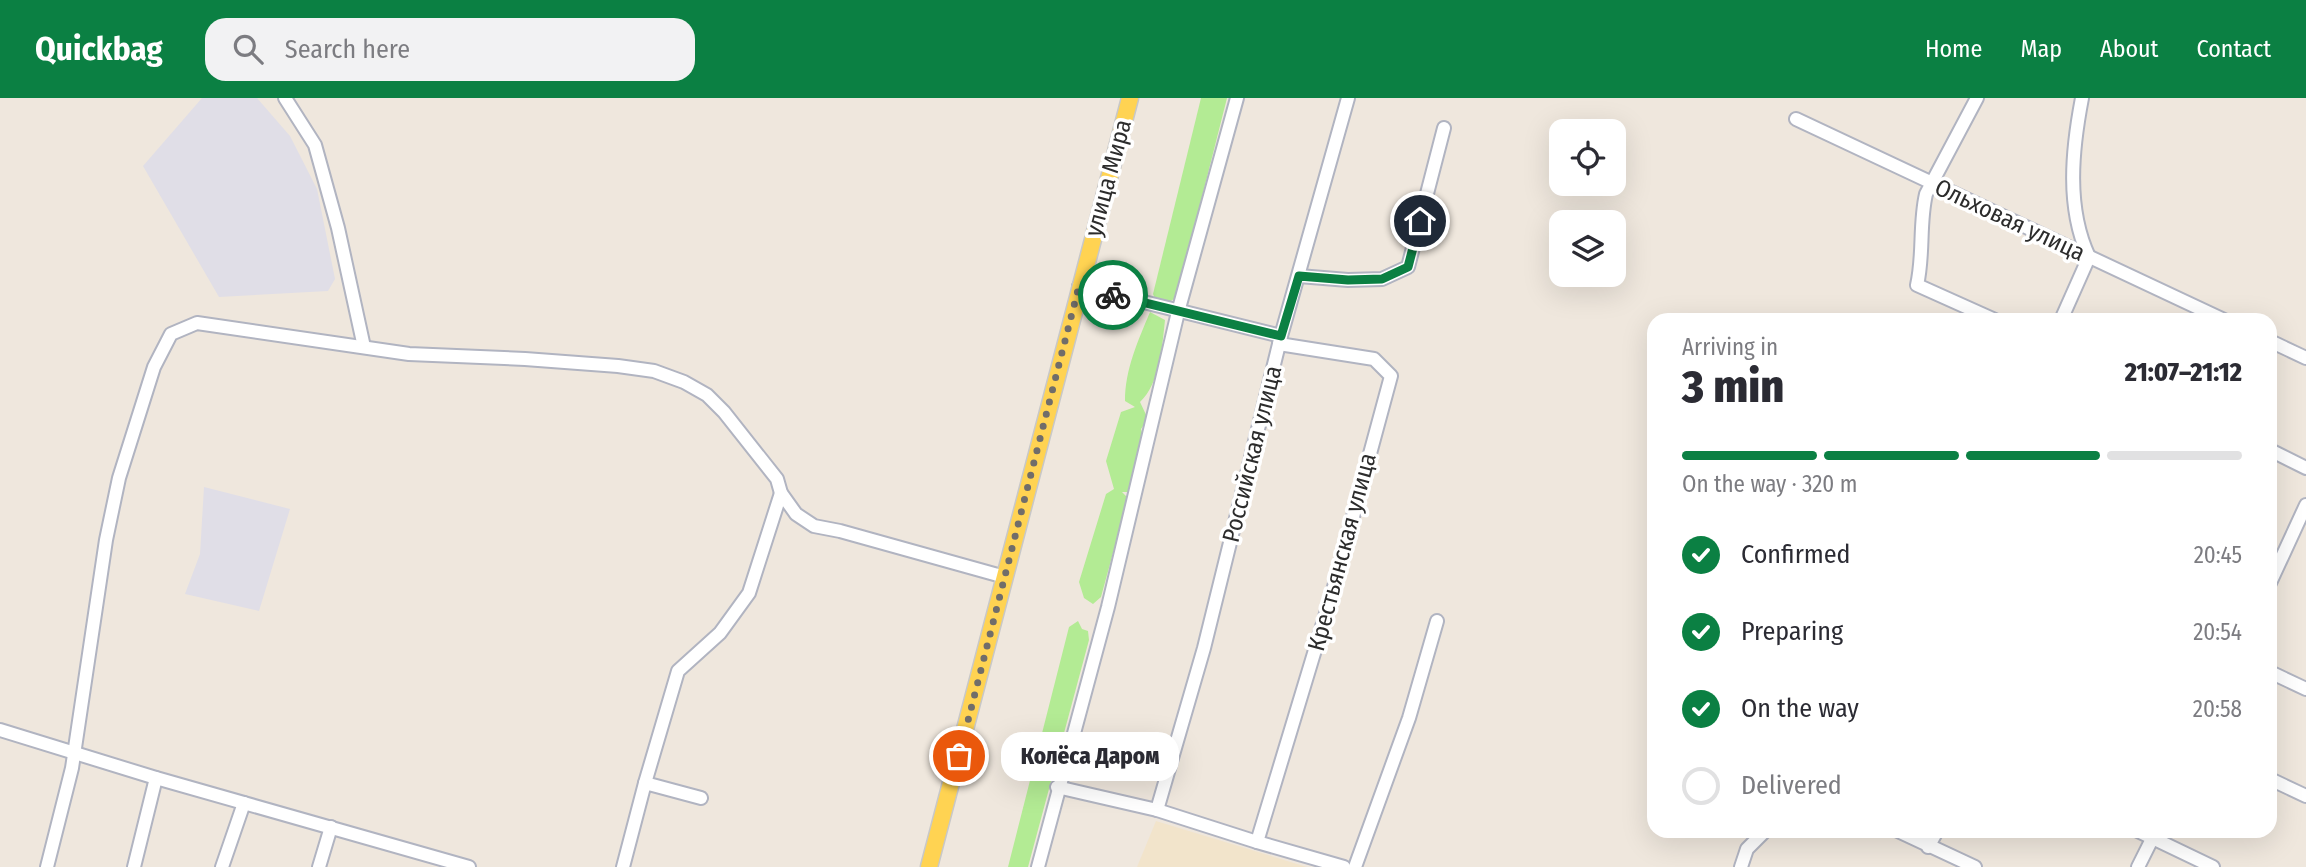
<!DOCTYPE html>
<html lang="en">
<head>
<meta charset="utf-8">
<style>
  body { margin:0; font-family:"Fira Sans Condensed",sans-serif; background:#f2f2f3; color:#2b2b33; height:100vh; display:flex; flex-direction:column; font-size:26px; white-space:nowrap }
  * { box-sizing:border-box; margin:0 }
  p { font-size:23px; color:#7c7c81 }
  .icon { flex:none; width:38px; height:38px; fill:none; stroke:currentColor; stroke-width:2; stroke-linecap:round; stroke-linejoin:round }
  .map { position:relative; flex:1; overflow:hidden }
  .drawer { position:absolute; left:1647px; top:215px; width:630px; height:525px; display:flex; flex-direction:column; background:#fff; border-radius:21px; box-shadow:0 7px 28px #0002 }
  .drawer>* { flex:none }
  .controls { position:absolute; left:1549px; top:21px; display:grid; gap:14px }
  .controls a { display:grid; place-items:center; width:77px; height:77px; border-radius:14px; background:#fff; box-shadow:0 7px 28px #0002; font-size:35px }
  .pin { position:absolute; display:grid; place-items:center; width:60px; height:60px; color:#fff; margin:-30px; border:4px solid #fff; border-radius:50%; box-shadow:0 2px 7px #0007 }
  .courier { position:absolute; display:grid; place-items:center; width:70px; height:70px; margin:-35px; border:5px solid #0b8043; border-radius:50%; background:#fff; color:#222; box-shadow:0 2px 9px #0007 }
  .bubble { position:absolute; height:49px; border-radius:21px; background:#fff; box-shadow:0 7px 28px #0002; font-size:23px; font-weight:800; line-height:49px; text-align:center }
  .summary em { font-style:normal; font-weight:800 }
  .summary div { display:flex; flex-direction:column-reverse }
  .summary { display:flex; align-items:center; justify-content:space-between; height:119px; padding:0 35px }
  h1 { font-size:46px; font-weight:800; line-height:52px }
  .bar { display:grid; grid-template-columns:repeat(4,1fr); gap:10px 7px; align-content:center; height:84px; padding:0 35px }
  .bar i { height:9px; border-radius:5px; background:#e1e1e2 }
  .bar .selected { background:#0b8043 }
  .bar p { grid-column:span 4 }
  ol { padding:0 35px; list-style:none }
  li { display:flex; align-items:center; gap:21px; height:77px }
  li p { margin-inline-start:auto }
  li .icon { padding:7px; border-radius:50%; background:#0b8043; color:#fff; stroke-width:4 }
  li:last-child { color:#7c7c81 }
  li i { width:38px; height:38px; border:4px solid #e1e1e2; border-radius:50% }
  header { display:flex; align-items:center; gap:42px; box-sizing:border-box; height:98px; padding:0 35px; background:#0b8043; color:#fff }
  header strong { font-size:33px }
  nav { display:flex; gap:38px; margin-inline-start:auto; font-size:24px }
  .search { width:490px; height:63px; background:#f2f2f3; display:flex; align-items:center; gap:18px; box-sizing:border-box; padding:0 24px; border-radius:21px; color:#7c7c81; font-size:26px }
  .map>svg:first-child { display:block }
</style>
</head>
<body>
<header>
<strong>Quickbag</strong>
<div class="search"><svg class="icon" aria-label="search" viewBox="0 0 24 24"><circle cx="10" cy="10" r="6"/><path d="M15 15l6 6"/></svg>Search here</div>
<nav><a>Home</a><a>Map</a><a>About</a><a>Contact</a></nav>
</header>
<div class="map">
<svg width="2306" height="769" viewBox="0 0 2306 769">
  <rect width="100%" height="100%" fill="#efe7dd"/>
  <!-- industrial -->
  <g fill="#e0dee7">
    <polygon points="202,0 257,0 290,38 317,91 335,181 328,193 219,199 143,68"/>
    <polygon points="204,389 290,411 259,513 185,496 200,456"/>
  </g>
  <!-- education -->
  <polygon fill="#f2e4cb" points="1156,723 1307,769 1137,769"/>
  <!-- green -->
  <g fill="#b3eb94">
    <polygon points="1201,0 1227,0 1179,190 1174,201 1166,206 1156,203 1153,196"/>
    <path d="M1150,214L1165,222C1162,249 1160,285 1140,304L1148,321L1141,331L1143,339L1129,394H1122L1128,400L1101,499L1093,506L1084,500L1079,484L1106,396L1114,391L1106,363L1121,314L1135,309L1125,303C1125,271 1138,243 1150,214Z"/>
    <polygon points="1078,523 1082,531 1088,533 1089,542 1028,769 1008,769 1069,529"/>
  </g>
  <g fill="none" stroke-linecap="round" stroke-linejoin="round">
    <!-- minor casing -->
    <g stroke="#b1b4c1" stroke-width="16">
      <g id="minor">
        <polyline points="285,0 315,47 338,130 364,249"/>
        <path d="M1977,0L1926,96C1919,126 1924,157 1917,187L1995,222"/>
        <polyline points="1796,21 2224,222"/>
        <polyline points="1299,178 1348,182 1382,181 1408,169 1444,30"/>
        <polyline points="1079,188 1281,238"/>
        <path d="M2061,222L2089,159C2066,110 2072,52 2082,0"/>
        <polyline points="2270,243 2306,260"/>
        <polyline points="2270,352 2306,370"/>
        <polyline points="2270,485 2306,407"/>
        <polyline points="2270,574 2306,591"/>
        <polyline points="0,632 156,680 469,769"/>
        <polyline points="2270,681 2306,698"/>
        <polyline points="645,685 678,573 720,535 749,495 781,395"/>
        <polyline points="1057,689 1157,712 1257,744 1344,769"/>
        <polyline points="1157,712 1204,550 1281,238 1348,0"/>
        <polyline points="1898,733 1975,769"/>
        <polyline points="2138,733 2213,769"/>
        <polyline points="1257,744 1334,489 1391,278 1374,261 1279,246"/>
        <polyline points="1928,749 1937,733"/>
        <polyline points="47,769 72,670 106,442 119,380 154,269 171,236 197,225 409,256 525,261 618,268 654,273 684,284 707,297 724,314 777,381 781,395 796,416 814,428 840,433 1005,479"/>
        <polyline points="134,769 156,680"/>
        <polyline points="222,769 244,705"/>
        <polyline points="319,769 331,729"/>
        <polyline points="623,769 645,685 701,700"/>
        <polyline points="1038,769 1108,509 1178,214 1237,0"/>
        <polyline points="1355,769 1409,620 1437,523"/>
        <polyline points="1741,769 1747,751 1765,733"/>
        <polyline points="2138,769 2155,735"/>
      </g>
    </g>
    <!-- major casing -->
    <g stroke="#c8c8c8" stroke-width="19">
      <polyline id="major" points="929,769 1130,0"/>
    </g>
    <!-- minor -->
    <use href="#minor" stroke="#fff" stroke-width="12"/>
    <!-- major -->
    <use href="#major" stroke="#ffd352" stroke-width="16"/>
  </g>
  <g fill="none" stroke-linecap="round" stroke-linejoin="round">
    <!-- done -->
    <polyline stroke="#706d6a" stroke-width="7" stroke-dasharray="0 12.6" points="959,658 1079,188 1113,197"/>
    <!-- route -->
    <polyline stroke="#0b8043" stroke-width="9" points="1113,197 1281,238 1299,178 1348,182 1382,181 1408,169 1420,123"/>
  </g>
  <g text-anchor="middle" stroke-width="7" stroke-linejoin="round" paint-order="stroke">
    <!-- street labels -->
    <g font-size="24" fill="#2c2c2c" stroke="#fff">
      <text transform="translate(1108 80) rotate(-75)" y="8">улица Мира</text>
      <text transform="translate(2010 122) rotate(25)" y="8">Ольховая улица</text>
      <text transform="translate(1252 356) rotate(-76)" y="8">Российская улица</text>
      <text transform="translate(1342 454) rotate(-75)" y="8">Крестьянская улица</text>
    </g>
  </g>
</svg>
<div class="controls">
<a><svg class="icon" aria-label="locate" viewBox="0 0 24 24"><circle cx="12" cy="12" r="6"/><path d="M12 2v4M12 18v4M2 12h4M18 12h4"/></svg></a>
<a><svg class="icon" aria-label="layers" viewBox="0 0 24 24"><path d="M12 4l9 5-9 5-9-5zM3 14l9 5 9-5"/></svg></a>
</div>
<div class="pin" style="left:959px;top:658px;background:#ea580c"><svg class="icon" aria-label="bag" viewBox="0 0 24 24"><path d="M5 8h14l-1 12H6zM9 8a3 3 0 0 1 6 0"/></svg></div>
<div class="pin" style="left:1420px;top:123px;background:#1f2937"><svg class="icon" aria-label="home" viewBox="0 0 24 24"><path d="M3 11l9-7 9 7M6 9v11h12V9"/></svg></div>
<div class="courier" style="left:1113px;top:197px"><svg class="icon" aria-label="bike" viewBox="0 0 24 24"><circle cx="6" cy="16" r="4"/><circle cx="18" cy="16" r="4"/><path d="M6 16l4-8h5l3 8M10 8l3 8H6M13 5h3"/></svg></div>
<div class="bubble" style="left:1001px;top:634px;width:178px">Колёса Даром</div>
<section class="drawer">
<div class="summary"><div><h1>3 min</h1><p>Arriving in</p></div><em>21:07–21:12</em></div>
<div class="bar"><i class="selected"></i><i class="selected"></i><i class="selected"></i><i></i><p>On the way · 320 m</p></div>
<ol>
<li><svg class="icon" aria-label="check" viewBox="0 0 24 24"><path d="M5 12l5 5 9-10"/></svg>Confirmed<p>20:45</p></li>
<li><svg class="icon" aria-label="check" viewBox="0 0 24 24"><path d="M5 12l5 5 9-10"/></svg>Preparing<p>20:54</p></li>
<li><svg class="icon" aria-label="check" viewBox="0 0 24 24"><path d="M5 12l5 5 9-10"/></svg>On the way<p>20:58</p></li>
<li><i></i>Delivered</li>
</ol>
</section>
</div>
</body>
</html>
